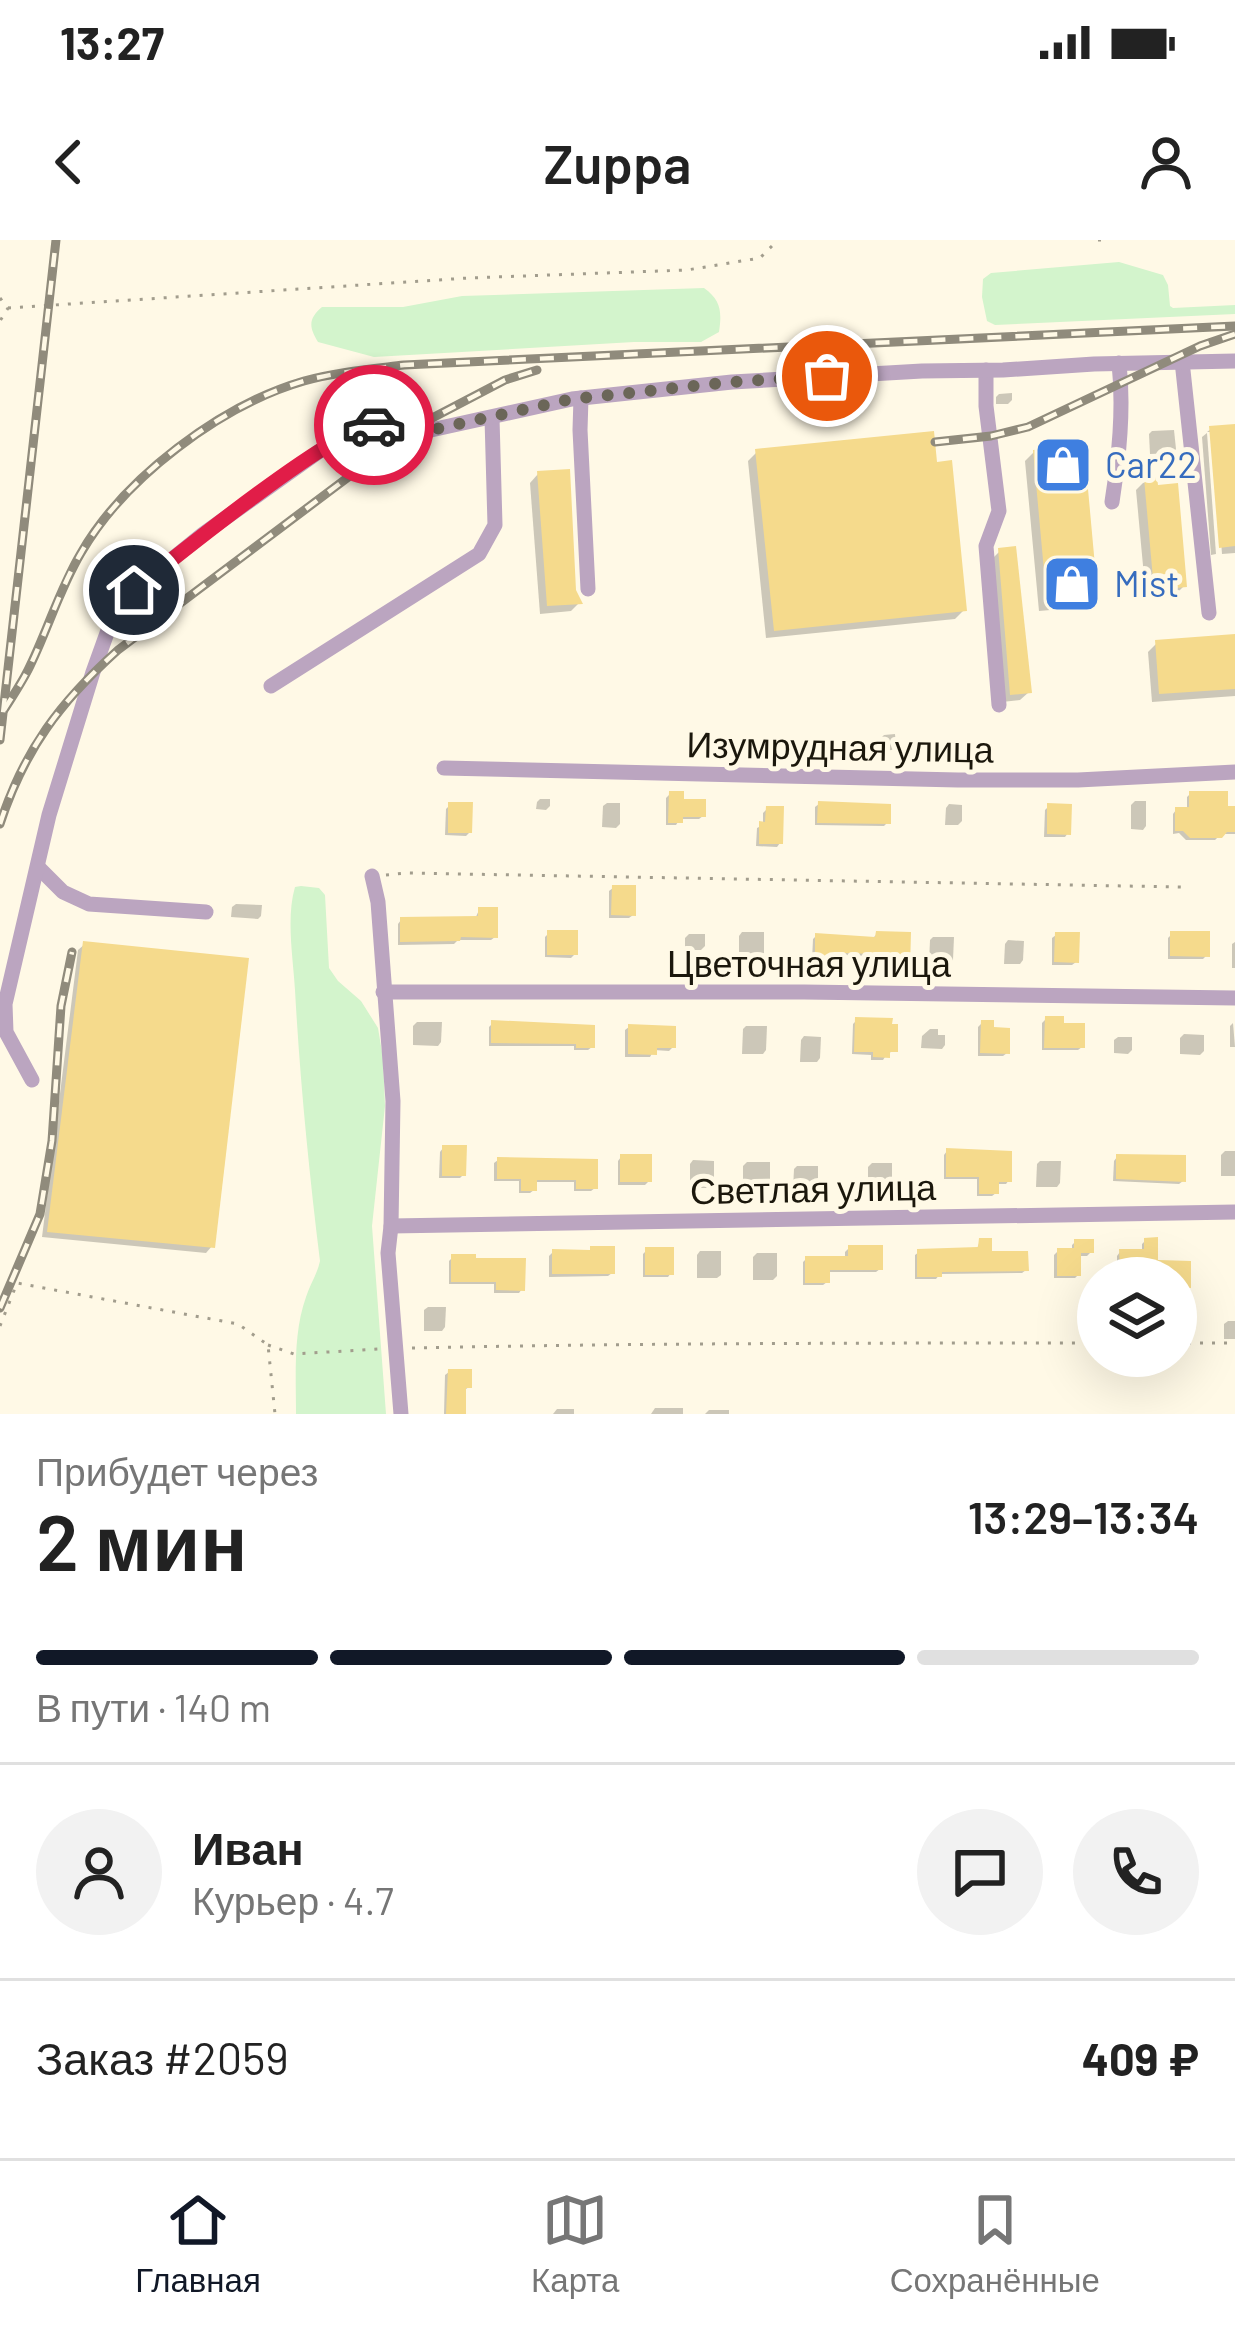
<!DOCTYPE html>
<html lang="ru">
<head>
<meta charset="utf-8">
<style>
  body { margin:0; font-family:Barlow,sans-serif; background:#f2f2f2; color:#222; height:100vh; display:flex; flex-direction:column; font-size:45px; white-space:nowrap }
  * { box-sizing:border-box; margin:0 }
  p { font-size:39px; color:#767676 }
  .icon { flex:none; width:66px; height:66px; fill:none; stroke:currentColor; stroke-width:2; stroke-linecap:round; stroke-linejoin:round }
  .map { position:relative; height:1174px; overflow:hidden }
  .sheet { display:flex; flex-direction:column; background:#fff; flex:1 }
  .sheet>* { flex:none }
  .tools { position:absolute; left:1077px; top:1017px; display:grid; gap:24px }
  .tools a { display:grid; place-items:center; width:120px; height:120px; border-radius:50%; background:#fff; box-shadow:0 12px 48px #0002; font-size:60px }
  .pin { position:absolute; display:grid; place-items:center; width:102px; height:102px; color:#fff; margin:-51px; border:6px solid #fff; border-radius:50%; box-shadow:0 3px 12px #0007 }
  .courier { position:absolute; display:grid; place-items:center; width:120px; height:120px; margin:-60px; border:9px solid #e11d48; border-radius:50%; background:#fff; color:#222; box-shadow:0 3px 15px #0007 }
  .summary em { font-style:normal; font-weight:600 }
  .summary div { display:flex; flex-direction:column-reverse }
  .summary { display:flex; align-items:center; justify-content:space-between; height:204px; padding:0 36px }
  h1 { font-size:78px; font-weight:600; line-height:90px }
  .bar { display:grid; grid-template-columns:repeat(4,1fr); gap:18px 12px; align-content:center; height:144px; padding:0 36px }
  .bar i { height:15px; border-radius:9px; background:#e0e0e0 }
  .bar .active { background:#111827 }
  .bar p { grid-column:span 4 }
  .line { display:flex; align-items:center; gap:30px; padding:0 36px; border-top:3px solid #e0e0e0 }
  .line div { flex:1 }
  .round { display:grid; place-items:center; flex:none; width:126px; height:126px; border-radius:63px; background:#f2f2f2 }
  .status { display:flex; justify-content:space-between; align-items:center; height:84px; padding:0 60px; background:#fff; direction:ltr }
  .status svg { height:33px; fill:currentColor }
  header { display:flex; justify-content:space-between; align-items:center; height:156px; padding:0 36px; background:#fff; font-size:54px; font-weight:600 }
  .menu { display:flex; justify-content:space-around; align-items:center; height:168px; border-top:3px solid #e0e0e0; background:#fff; font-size:33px; color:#767676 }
  .menu a { display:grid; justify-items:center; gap:6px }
  .menu .active { color:#111827 }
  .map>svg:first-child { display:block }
</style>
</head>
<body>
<div class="status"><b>13:27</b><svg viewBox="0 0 49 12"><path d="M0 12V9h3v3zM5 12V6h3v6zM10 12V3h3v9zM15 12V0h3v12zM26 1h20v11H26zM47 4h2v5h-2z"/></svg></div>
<header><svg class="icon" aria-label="back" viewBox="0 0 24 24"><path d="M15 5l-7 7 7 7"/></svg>Zuppa<svg class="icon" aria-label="person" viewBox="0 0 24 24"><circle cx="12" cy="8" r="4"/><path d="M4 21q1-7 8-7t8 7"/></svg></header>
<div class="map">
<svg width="1235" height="1174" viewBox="0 0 1235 1174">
  <rect width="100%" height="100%" fill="#fff9e6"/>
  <!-- green -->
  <g fill="#d3f4cc">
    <polygon points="1119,22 1163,35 1168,45 1170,66 1173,68 1235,65 1235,74 995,85 987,81 982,57 983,39 991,33"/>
    <path d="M704,48C721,60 722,72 719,92L701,102H634L374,117L318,102C309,87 308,79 322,67H403L462,56Z"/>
    <path d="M301,646L319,648L325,655L329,728L338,741L361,761L378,788L383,818L385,866L372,986L386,1174H296C296,1136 293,1093 306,1057C310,1044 317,1035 320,1021C309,931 300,841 295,750C293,717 286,678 295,647Z"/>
  </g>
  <!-- shadow -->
  <g fill="#0003">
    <polygon points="1012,153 1012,160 1008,164 996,164 996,157 999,154"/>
    <polygon points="1235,187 1235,313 1222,314 1213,192 1207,192 1211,189"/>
    <polygon points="1174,190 1176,209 1173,213 1150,214 1149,194 1152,191"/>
    <polygon points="1207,193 1216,314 1211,315 1202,197"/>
    <polygon points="757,212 964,370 955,379 766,398 748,221"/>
    <polygon points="1034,212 1095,358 1086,367 1039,371 1025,221"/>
    <polygon points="538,234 579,363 571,371 540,374 530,243"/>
    <polygon points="1145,241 1184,346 1175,355 1146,358 1136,250"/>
    <polygon points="1000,311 1029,452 1020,460 1002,462 991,320"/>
    <polygon points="1235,397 1235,456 1152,462 1148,412 1157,403"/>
    <polygon points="895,494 896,506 892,510 881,511 880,499 884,495"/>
    <polygon points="670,554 681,562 703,576 699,579 680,579 676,585 666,585 666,558"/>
    <polygon points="1190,554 1225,569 1235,569 1235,594 1221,594 1215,600 1186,600 1179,593 1173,594 1173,574 1176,570 1187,570 1187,557"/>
    <polygon points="540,559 550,559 550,566 546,570 536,569 537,562"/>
    <polygon points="1135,561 1146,561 1146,586 1143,590 1131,589 1131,565"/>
    <polygon points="607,563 620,563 620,584 616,588 602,587 603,566"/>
    <polygon points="819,564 888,582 884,586 815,585 815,567"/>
    <polygon points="949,564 962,565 962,581 958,585 945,585 946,568"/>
    <polygon points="450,565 470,592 466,596 445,595 446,569"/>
    <polygon points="1049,566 1068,593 1065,597 1044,597 1045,570"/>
    <polygon points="767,569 780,603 777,607 756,606 757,588 763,585 763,573"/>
    <polygon points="613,648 633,675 629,678 609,678 609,651"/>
    <polygon points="236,664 262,665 261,676 258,679 231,677 232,667"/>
    <polygon points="479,670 495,697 491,700 458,700 454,704 398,705 398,684 401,680 475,679"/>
    <polygon points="742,692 764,692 764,713 760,716 739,716 739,696"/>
    <polygon points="549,693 575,714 571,718 545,717 545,697"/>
    <polygon points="689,694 705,694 705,706 701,710 685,710 685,698"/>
    <polygon points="877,694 908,695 908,727 904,731 895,731 895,720 874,719 874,716 840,715 836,720 812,720 813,699 816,696 873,698"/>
    <polygon points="1172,694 1207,715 1203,719 1168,719 1168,698"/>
    <polygon points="1056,695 1076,722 1072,725 1052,725 1052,698"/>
    <polygon points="933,697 954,697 953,720 950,723 929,723 930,700"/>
    <polygon points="1008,700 1024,701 1023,720 1020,724 1004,724 1005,704"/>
    <polygon points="1235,702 1235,728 1232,728 1232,704"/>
    <polygon points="85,704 212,1006 206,1013 42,997 78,710"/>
    <polygon points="1046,779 1061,786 1082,807 1078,810 1042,810 1042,783"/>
    <polygon points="857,780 895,810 887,814 883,820 871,820 871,815 852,814 853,784"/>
    <polygon points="417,782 442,782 441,802 438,806 413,805 413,786"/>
    <polygon points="493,783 592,807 588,810 574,810 574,806 489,806 489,787"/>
    <polygon points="982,783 1007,813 1003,816 978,816 978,787"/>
    <polygon points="1233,783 1235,807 1230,807 1230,786"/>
    <polygon points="746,786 767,786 766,810 763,814 742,814 743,789"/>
    <polygon points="629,787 673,807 669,811 654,810 650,817 625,817 625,790"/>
    <polygon points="930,789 938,789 938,795 945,795 945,805 942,809 921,808 922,796"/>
    <polygon points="1184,794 1204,795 1204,811 1200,815 1180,814 1180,798"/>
    <polygon points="804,796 821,797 820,818 817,822 800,822 801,800"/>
    <polygon points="1118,797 1132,797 1132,810 1128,814 1114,813 1114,800"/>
    <polygon points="443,908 463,935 460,938 439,938 440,912"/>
    <polygon points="947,911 1009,940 1006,944 996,944 996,953 992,956 977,956 977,939 944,939 944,915"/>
    <polygon points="1225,911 1235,911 1235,936 1221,936 1221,915"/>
    <polygon points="621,917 649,941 645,945 618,945 618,921"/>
    <polygon points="1117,917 1183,941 1179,944 1113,941 1114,921"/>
    <polygon points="498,920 595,922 595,948 591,951 574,951 574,942 534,942 534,950 530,953 519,953 519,941 494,941 494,923"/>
    <polygon points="693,920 714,921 714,945 710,948 690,948 690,924"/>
    <polygon points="1040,921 1061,921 1060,943 1057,947 1036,947 1037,924"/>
    <polygon points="747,922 770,922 770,939 766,943 743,942 743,926"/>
    <polygon points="872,923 892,923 892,945 889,949 868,949 868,927"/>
    <polygon points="797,926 818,926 818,941 803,949 793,949 794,929"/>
    <polygon points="980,1001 989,1014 1026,1030 1022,1033 940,1034 936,1039 915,1039 915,1015 919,1012 976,1011"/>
    <polygon points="1145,1001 1155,1023 1188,1024 1188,1047 1184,1050 1176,1050 1176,1038 1143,1038 1142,1033 1117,1034 1117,1016 1120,1012 1142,1012 1142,1004"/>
    <polygon points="1075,1002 1091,1012 1087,1016 1078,1016 1078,1035 1075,1038 1054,1038 1054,1015 1058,1011 1072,1011 1072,1005"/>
    <polygon points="849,1008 880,1029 876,1032 827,1032 827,1042 823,1045 803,1045 803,1022 806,1019 845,1019 845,1012"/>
    <polygon points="647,1010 671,1033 668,1037 643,1037 643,1014"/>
    <polygon points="700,1011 721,1011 721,1035 717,1038 697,1038 697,1015"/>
    <polygon points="553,1012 612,1033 608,1036 549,1037 549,1016"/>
    <polygon points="757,1013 777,1013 777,1036 773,1040 753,1040 753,1017"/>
    <polygon points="453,1017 522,1049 519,1053 494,1053 494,1044 449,1044 449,1021"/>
    <polygon points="428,1067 446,1067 445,1087 442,1091 424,1091 424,1070"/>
    <polygon points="1228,1081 1235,1081 1235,1099 1224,1099 1224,1084"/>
    <polygon points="449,1132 469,1147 463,1151 463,1174 444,1174 445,1135"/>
    <polygon points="655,1168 683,1168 683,1174 651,1174"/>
    <polygon points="557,1169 574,1169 574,1174 553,1174"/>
    <polygon points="709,1170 729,1170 729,1174 705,1174"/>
  </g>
  <!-- building -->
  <g fill="#f5da8c">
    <polygon points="1235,184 1235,306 1219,308 1209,186"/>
    <polygon points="934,191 937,222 952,220 967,371 774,391 755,209"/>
    <polygon points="1084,205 1098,359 1047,364 1033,210"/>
    <polygon points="570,229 576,350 583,364 547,366 537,231"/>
    <polygon points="1157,237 1158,245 1178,243 1187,347 1154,350 1144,238"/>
    <polygon points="1016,306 1032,453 1010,455 998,308"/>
    <polygon points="1235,394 1235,449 1159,454 1155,400"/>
    <polygon points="669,551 684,551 684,559 706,559 706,577 683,577 683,583 668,583"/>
    <polygon points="1189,551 1228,551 1228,566 1235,566 1235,592 1227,592 1222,598 1190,598 1183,591 1175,591 1175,567 1189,567"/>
    <polygon points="818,561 891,564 891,584 817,583"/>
    <polygon points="448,562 473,562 472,593 448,593"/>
    <polygon points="1047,563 1072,564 1071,595 1047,594"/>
    <polygon points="766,566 784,566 783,604 759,604 759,581 765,582"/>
    <polygon points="612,645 636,645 636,676 611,675"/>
    <polygon points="478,667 498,667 498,698 461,697 460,701 400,702 400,677 478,676"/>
    <rect x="547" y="690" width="31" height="25"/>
    <polygon points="876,691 911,692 910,729 898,728 898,717 877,717 877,714 842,713 842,718 815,717 815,693 875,697"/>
    <polygon points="1170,691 1210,691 1210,717 1170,716"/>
    <polygon points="1055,692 1080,692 1079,723 1054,722"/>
    <polygon points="83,701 249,718 215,1008 47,992"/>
    <polygon points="1045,776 1064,776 1064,783 1085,783 1085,808 1044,808"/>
    <polygon points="855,777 893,778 892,784 898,784 898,812 890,812 890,818 873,817 873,812 854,812"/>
    <polygon points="491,780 595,785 595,808 576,808 576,804 491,803"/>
    <polygon points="981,780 994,780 994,787 1010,788 1010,814 980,813"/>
    <polygon points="628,784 676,786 676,808 657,808 657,815 628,814"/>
    <polygon points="442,905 467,905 466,936 442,936"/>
    <polygon points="946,908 1012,911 1012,942 999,942 999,954 979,954 979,937 946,937"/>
    <rect x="620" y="914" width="32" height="28"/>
    <polygon points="1116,914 1186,915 1186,942 1116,939"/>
    <polygon points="497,917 598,919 598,949 576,949 576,940 537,940 537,951 521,951 521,939 497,939"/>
    <polygon points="1158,997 1158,1020 1191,1021 1191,1048 1176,1048 1176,1038 1145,1037 1145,1031 1120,1031 1119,1009 1144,1009 1144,998"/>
    <polygon points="979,998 992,998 992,1011 1028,1011 1029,1031 942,1032 942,1037 917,1037 917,1009 978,1007"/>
    <polygon points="1074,999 1094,999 1094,1013 1081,1013 1081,1036 1057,1036 1057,1008 1074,1008"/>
    <polygon points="848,1005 883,1005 883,1030 830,1030 830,1043 805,1043 805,1016 848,1016"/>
    <polygon points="590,1006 615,1006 615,1034 552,1034 552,1009 590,1010"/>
    <rect x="645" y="1007" width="29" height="28"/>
    <polygon points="451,1014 476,1014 476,1018 526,1018 525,1051 496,1050 496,1042 451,1042"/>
    <polygon points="448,1129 472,1129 472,1148 466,1148 466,1174 446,1174"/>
  </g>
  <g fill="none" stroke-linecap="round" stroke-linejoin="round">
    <!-- path -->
    <g stroke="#a29d8d" stroke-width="3" stroke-dasharray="3 9" stroke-linecap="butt">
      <polyline points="1098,0 1109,0"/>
      <polyline points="0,58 8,68 0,81"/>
      <polyline points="8,68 468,38 687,30 760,18 778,0"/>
      <polyline points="386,635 407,633 1181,647"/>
      <polyline points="0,1086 17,1043 238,1084 268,1105 275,1174"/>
      <polyline points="1176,1103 1235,1103"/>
      <polyline points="268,1105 294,1114 379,1109"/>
      <path d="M412,1108C641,1103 869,1103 1098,1103"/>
    </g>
    <!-- minor -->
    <g stroke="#bba5c0" stroke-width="15">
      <polyline points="1182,121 1209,373"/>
      <polyline points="986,130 986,166 999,271 986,306 999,465"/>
      <polyline points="581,158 580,190 588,349"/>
      <path d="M1112,262C1119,216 1124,170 1119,123"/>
      <polyline points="271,446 479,314 495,285 492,178"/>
      <polyline points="444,528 958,540 1078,540 1235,532"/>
      <polyline points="38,627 63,652 89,664 206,672"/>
      <polyline points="372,636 378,662 393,861 391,986 388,1013 401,1174"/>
      <polyline points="383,752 804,752 1235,758"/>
      <polyline points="32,840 6,792 5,764 49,575 93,432 116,368 134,350 203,294 324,208 365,185 415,187 431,190 572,159 732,142 922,131 1003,130 1094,124 1235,121"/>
      <polyline points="391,986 1235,972"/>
    </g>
    <!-- rail casing -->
    <g stroke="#908b7c" stroke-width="9">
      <g id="rail">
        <polyline points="935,202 991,196 1028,187 1200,106 1235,94"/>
        <path d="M4,470C12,457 21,444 28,430C47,392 59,350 81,313C124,238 221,165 304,141C336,132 371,129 404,125L1235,86"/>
        <polyline points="0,500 56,0"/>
        <path d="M0,584C24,510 60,462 118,410L415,187L505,140L537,130"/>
        <polyline points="0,1068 40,974 52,901 61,766 72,712"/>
      </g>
    </g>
    <!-- rail -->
    <use href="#rail" stroke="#fff9e6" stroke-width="4.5" stroke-dasharray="14" stroke-linecap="butt"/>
  </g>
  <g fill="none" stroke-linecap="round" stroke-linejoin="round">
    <!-- done -->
    <polyline stroke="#6b6658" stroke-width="12" stroke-dasharray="0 21.6" points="374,185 416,187 431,190 572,159 732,142 827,136"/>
    <!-- route -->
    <path stroke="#e11d48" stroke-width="15" d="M134,350C170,321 339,184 374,185"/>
  </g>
  <!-- icons -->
  <defs>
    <g id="shop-square" transform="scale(3)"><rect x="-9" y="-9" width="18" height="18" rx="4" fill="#3f7fe0" stroke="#fff9e6"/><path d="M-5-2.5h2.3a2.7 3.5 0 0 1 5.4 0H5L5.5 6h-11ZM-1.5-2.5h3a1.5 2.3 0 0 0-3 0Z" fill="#fff"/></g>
  </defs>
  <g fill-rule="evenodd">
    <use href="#shop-square" x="1063" y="225"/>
    <use href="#shop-square" x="1072" y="344"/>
  </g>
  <g text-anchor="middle" stroke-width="10" stroke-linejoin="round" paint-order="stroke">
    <!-- shop labels -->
    <g font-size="36" fill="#366cbe" stroke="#fff9e6" text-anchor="start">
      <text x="1105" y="238">Car22</text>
      <text x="1114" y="357">Mist</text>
    </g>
    <!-- street labels -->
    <g font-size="36" fill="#1b170c" stroke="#fff9e6">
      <text transform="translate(840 507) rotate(1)" y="13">Изумрудная улица</text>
      <text x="809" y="737">Цветочная улица</text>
      <text transform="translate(813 949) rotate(-1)" y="13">Светлая улица</text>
    </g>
  </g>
</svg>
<div class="tools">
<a><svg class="icon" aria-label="layers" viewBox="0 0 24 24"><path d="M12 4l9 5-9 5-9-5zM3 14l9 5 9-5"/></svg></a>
</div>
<div class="pin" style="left:827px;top:136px;background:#ea580c"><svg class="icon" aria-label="bag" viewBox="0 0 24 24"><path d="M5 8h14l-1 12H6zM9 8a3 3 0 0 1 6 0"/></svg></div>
<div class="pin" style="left:134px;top:350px;background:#1f2937"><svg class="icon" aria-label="home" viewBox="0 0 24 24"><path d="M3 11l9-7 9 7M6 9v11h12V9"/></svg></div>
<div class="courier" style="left:374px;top:185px"><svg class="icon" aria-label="car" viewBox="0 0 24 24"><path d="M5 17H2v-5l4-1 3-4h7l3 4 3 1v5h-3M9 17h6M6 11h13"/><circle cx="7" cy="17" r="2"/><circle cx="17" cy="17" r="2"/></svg></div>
</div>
<section class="sheet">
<div class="summary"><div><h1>2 мин</h1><p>Прибудет через</p></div><em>13:29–13:34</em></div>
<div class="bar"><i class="active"></i><i class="active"></i><i class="active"></i><i></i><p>В пути · 140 m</p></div>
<div class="line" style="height:216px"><a class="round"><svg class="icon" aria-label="person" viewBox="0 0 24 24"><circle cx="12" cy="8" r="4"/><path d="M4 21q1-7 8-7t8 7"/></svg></a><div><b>Иван</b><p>Курьер · 4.7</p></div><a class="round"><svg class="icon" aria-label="chat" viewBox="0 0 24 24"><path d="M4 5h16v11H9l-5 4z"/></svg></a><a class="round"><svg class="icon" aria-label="phone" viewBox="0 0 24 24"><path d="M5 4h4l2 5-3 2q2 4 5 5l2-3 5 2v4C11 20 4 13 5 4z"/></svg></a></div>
<div class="line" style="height:156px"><div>Заказ #2059</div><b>409 ₽</b></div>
</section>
<nav class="menu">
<a class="active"><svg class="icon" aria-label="home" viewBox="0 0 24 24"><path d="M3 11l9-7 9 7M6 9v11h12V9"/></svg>Главная</a>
<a><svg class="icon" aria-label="map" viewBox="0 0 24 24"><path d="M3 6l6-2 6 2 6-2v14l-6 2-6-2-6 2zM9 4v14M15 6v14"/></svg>Карта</a>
<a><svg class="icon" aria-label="saved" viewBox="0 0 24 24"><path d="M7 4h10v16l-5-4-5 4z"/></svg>Сохранённые</a>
</nav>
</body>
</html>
